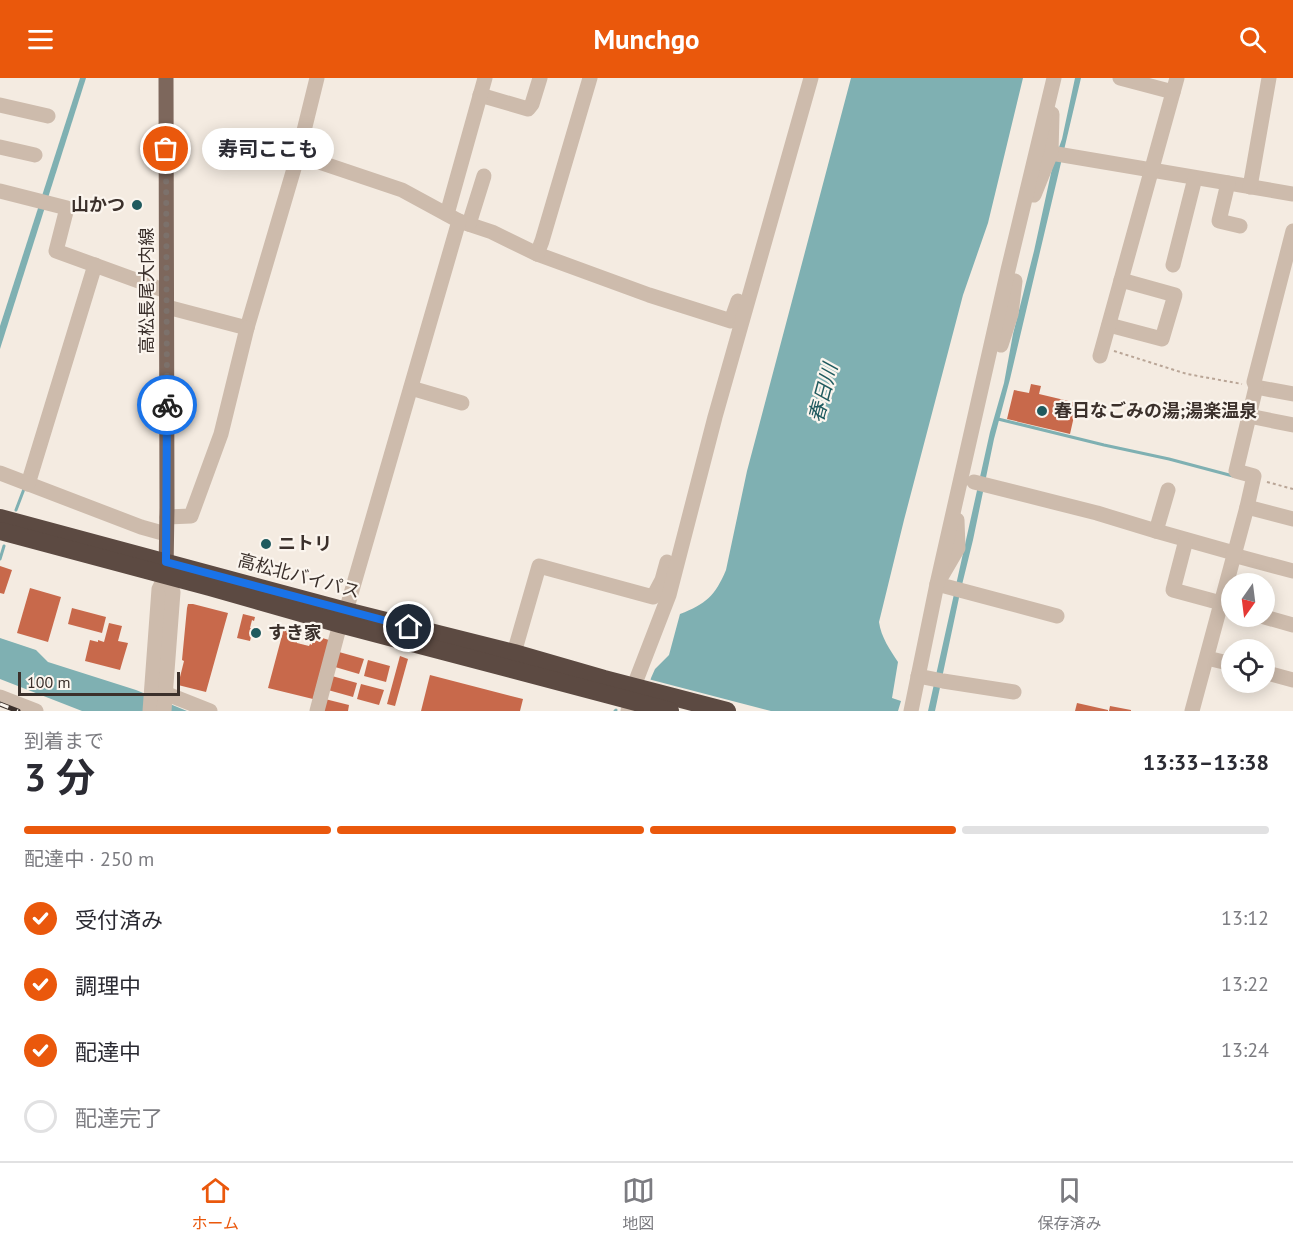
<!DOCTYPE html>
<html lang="ja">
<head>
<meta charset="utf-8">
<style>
  body { margin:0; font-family:"PT Sans","Noto Sans JP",sans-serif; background:#f7f7f7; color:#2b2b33; height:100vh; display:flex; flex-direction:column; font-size:22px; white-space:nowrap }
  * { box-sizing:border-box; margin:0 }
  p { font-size:20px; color:#7c7c81 }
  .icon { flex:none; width:33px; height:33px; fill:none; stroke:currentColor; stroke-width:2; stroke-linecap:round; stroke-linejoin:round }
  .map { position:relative; height:633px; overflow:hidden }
  .side { display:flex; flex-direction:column; background:#fff; flex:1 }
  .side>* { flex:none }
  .needle { width:39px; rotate:194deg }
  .fabs { position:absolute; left:1221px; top:495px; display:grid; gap:12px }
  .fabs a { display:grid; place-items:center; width:54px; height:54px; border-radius:50%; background:#fff; box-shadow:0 3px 15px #0003; font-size:30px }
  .scale { position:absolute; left:18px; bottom:15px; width:162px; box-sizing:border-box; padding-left:6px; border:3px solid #3b302b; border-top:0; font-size:16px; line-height:21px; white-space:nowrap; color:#3b302b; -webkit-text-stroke:4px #fbf5ee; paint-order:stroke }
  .pin { position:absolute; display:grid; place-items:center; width:51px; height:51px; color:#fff; margin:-26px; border:3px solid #fff; border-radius:50%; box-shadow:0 2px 6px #0007 }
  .courier { position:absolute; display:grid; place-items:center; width:60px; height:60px; margin:-30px; border:4px solid #1a73e8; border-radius:50%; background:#fff; color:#222; box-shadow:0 2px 8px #0007 }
  .bubble { position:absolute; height:42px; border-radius:21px; background:#fff; box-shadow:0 3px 15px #0003; font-size:20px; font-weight:700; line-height:42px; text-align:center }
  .summary em { font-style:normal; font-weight:700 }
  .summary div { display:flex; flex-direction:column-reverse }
  .summary { display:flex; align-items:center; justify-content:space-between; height:102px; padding:0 24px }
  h1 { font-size:39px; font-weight:700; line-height:45px }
  .bar { display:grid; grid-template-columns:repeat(4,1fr); gap:9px 6px; align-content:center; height:72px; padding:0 24px }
  .bar i { height:8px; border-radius:4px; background:#e1e1e2 }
  .bar .current { background:#ea580c }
  .bar p { grid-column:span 4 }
  ol { padding:0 24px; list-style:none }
  li { display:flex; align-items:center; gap:18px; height:66px }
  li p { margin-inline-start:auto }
  li .icon { padding:6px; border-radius:50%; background:#ea580c; color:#fff; stroke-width:4 }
  li:last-child { color:#7c7c81 }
  li i { width:33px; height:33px; border:3px solid #e1e1e2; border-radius:50% }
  header { display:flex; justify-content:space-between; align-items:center; height:78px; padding:0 24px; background:#ea580c; color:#fff; font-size:27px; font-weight:700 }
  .tabs { display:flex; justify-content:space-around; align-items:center; height:84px; border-top:2px solid #e1e1e2; background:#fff; font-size:16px; color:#7c7c81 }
  .tabs a { display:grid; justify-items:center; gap:3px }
  .tabs .current { color:#ea580c }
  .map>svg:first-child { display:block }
</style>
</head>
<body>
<header><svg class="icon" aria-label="menu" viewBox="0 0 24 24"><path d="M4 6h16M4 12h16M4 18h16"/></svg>Munchgo<svg class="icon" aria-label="search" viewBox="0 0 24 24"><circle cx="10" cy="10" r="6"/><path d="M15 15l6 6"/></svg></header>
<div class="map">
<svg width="1293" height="633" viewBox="0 0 1293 633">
  <rect width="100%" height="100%" fill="#f4ebe1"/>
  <!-- water -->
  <g fill="#7fb0b2">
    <polygon points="80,0 86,0 0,271 0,248"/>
    <path d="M851,0H1023L988,145L963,217L904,442L879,544C881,559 890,572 898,584L892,620L901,623L898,633H642L651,600L655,591L669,577L680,536C706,526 715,518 726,492L747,393Z"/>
    <polygon points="1075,0 1081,0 1010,301 994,361 973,462 960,515 935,633 928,633 990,354 1004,305 1013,256 1034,173 1053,86 1062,61"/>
    <polygon points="0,560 36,572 48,584 136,612 187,633 82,633 0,601"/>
  </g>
  <!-- pier -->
  <polygon fill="#f4ebe1" points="648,601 771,633 639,633"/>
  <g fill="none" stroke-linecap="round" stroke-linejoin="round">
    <!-- stream -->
    <g stroke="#7fb0b2" stroke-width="3">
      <polyline points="998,341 1104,367 1169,381 1233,398"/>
      <polyline points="16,432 24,411"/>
      <polyline points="0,481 4,468"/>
      <polyline points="615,633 616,632"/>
    </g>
  </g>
  <!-- building -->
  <g fill="#c8694b">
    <polygon points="1031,306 1041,308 1039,316 1077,325 1070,356 1007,341 1014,312 1029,315"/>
    <polygon points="0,488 12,492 4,516 0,515"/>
    <polygon points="30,510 61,519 48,564 17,555"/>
    <polygon points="188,526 193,526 228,535 206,614 178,607 184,583 182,582 187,530"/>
    <polygon points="72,530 106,539 102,555 68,546"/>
    <polygon points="243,536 255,539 254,543 252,542 250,550 253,551 250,563 237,560"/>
    <polygon points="109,545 122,548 118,563 128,565 120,592 85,583 90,562 98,564 98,562 104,564"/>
    <polygon points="284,550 293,553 292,556 295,557 294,559 296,560 297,565 309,568 310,566 312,567 312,564 315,565 315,562 318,563 319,559 329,562 313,621 268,610"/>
    <polygon points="339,574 364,581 359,596 335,589"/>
    <polygon points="400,578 408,581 395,628 387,626"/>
    <polygon points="368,582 390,588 386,604 364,598"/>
    <polygon points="430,597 523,621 520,633 421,633"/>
    <polygon points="332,598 357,605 353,619 328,612"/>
    <polygon points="361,606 384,612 379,627 357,621"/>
    <polygon points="325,621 349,627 348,633 322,633"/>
    <polygon points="1077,625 1108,632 1108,633 1075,633"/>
    <polygon points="1110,628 1131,632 1131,633 1109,633"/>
  </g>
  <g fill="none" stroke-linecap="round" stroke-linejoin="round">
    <!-- path -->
    <g stroke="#b9a596" stroke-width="2" stroke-dasharray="3 3" stroke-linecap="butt">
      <polyline points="1114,273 1187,296 1242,306"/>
      <polyline points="1267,404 1293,411"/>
    </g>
    <!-- minor -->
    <g stroke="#cdbbac" stroke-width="15">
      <polyline points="317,0 298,77 402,112 459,143 492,154 537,176 649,217 731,243 738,223"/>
      <polyline points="1120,0 1173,14"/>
      <polyline points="480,17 528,31 532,26 540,0"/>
      <polyline points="0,27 48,38"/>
      <polyline points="0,69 35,77"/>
      <polyline points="1051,75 1293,116"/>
      <polyline points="1228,105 1219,143 1240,148"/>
      <polyline points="1250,109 1269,0"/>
      <polyline points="0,113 67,130 56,173 166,213"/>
      <polyline points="1034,117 1051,75 1052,36"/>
      <polyline points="447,136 485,0"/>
      <polyline points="469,146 484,98"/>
      <polyline points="537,176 542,163 590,0"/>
      <polyline points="1173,187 1195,100"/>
      <polyline points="167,229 247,250 298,77"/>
      <polyline points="1109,247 1162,261 1175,217 1121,202"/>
      <polyline points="1001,267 1011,236 1015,203"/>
      <polyline points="1100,278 1177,0"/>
      <polyline points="1256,309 1293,316"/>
      <polyline points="411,310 462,325"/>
      <polyline points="1249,338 1293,347"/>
      <polyline points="0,395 141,449 166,456"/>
      <polyline points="974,404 1097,435 1156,453 1234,475"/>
      <polyline points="28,406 95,187"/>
      <polyline points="1247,429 1293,441"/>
      <polyline points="167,439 191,438 221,356 247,250"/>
      <polyline points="957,442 958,470 937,506 1057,538"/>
      <polyline points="1156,453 1168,412"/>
      <polyline points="1186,462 1173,512 1221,525"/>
      <polyline points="1233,477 1293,493"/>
      <polyline points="346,533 459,143"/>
      <polyline points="1261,538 1293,547"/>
      <polyline points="514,575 539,488 653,519 662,502 667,484"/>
      <polyline points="1207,580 1232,586"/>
      <polyline points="1264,594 1293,602"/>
      <polyline points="918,598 943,603 1014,614"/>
      <polyline points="157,612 210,633"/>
      <polyline points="0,619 36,633"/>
      <polyline points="150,633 159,511 166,497"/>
      <polyline points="164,633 173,514 166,497"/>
      <polyline points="317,633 340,546"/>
      <polyline points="628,633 637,600 669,517 715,339 811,0"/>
      <polyline points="911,633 937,506 1008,192 1054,0"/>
      <polyline points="1192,633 1247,429 1254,398 1236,393 1256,309 1254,304 1293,153"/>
    </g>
    <!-- major -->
    <polyline stroke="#7d675c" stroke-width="15" points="166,495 167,429 166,0"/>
    <!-- highway -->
    <g stroke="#5c4a42" stroke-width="18">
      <polyline points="0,440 346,533 514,575 604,601 727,633"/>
      <polyline points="0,453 210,509 340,546 670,633"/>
    </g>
    <!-- rail casing -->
    <g stroke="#3b302b" stroke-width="5">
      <polyline id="rail" points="0,626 18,633"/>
    </g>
    <!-- rail -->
    <use href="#rail" stroke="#fbf5ee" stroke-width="3" stroke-dasharray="9" stroke-linecap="butt"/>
  </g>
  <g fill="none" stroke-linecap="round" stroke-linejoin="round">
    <!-- done -->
    <polyline stroke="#7c716b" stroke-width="6" stroke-dasharray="0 10.8" points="166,71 167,327"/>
    <!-- route -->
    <polyline stroke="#1a73e8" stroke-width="8" points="167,327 166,484 409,549"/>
  </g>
  <!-- markers -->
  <g fill="#1f5a5e" stroke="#fbf5ee" stroke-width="2">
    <circle cx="137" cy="127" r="6"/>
    <circle cx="1042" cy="333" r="6"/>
    <circle cx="266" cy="466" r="6"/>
    <circle cx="256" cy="555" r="6"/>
  </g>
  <g text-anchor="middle" stroke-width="4.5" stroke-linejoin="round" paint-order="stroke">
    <!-- poi labels -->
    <g font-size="18" font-weight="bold" fill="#3b302b" stroke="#fbf5ee" text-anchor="start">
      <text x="125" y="133" text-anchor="end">山かつ</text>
      <text x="1054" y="339">春日なごみの湯;湯楽温泉</text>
      <text x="278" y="472">ニトリ</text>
      <text x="268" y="561">すき家</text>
    </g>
    <!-- street labels -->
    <g font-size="18" fill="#3b302b" stroke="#fbf5ee">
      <text transform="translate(147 213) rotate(-90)" y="6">高松長尾大内線</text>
      <text transform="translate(299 498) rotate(15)" y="6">高松北バイパス</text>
    </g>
    <!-- water labels -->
    <g font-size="20" font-style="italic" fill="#1f5a5e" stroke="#fbf5ee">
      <text transform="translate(823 315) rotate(-75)" y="7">春日川</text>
    </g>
  </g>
</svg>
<div class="fabs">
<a><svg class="needle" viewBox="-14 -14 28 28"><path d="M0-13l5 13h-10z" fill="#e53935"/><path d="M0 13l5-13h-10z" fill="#7c7c81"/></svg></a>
<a><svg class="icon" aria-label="locate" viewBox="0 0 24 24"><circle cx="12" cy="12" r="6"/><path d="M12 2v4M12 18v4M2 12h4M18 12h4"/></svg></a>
</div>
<div class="scale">100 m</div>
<div class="pin" style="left:166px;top:71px;background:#ea580c"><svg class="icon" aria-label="bag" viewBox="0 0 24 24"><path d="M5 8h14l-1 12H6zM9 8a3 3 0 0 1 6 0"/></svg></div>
<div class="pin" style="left:409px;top:549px;background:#1f2937"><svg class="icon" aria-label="home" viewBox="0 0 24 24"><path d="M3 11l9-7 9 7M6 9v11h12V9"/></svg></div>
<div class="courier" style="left:167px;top:327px"><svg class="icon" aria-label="bike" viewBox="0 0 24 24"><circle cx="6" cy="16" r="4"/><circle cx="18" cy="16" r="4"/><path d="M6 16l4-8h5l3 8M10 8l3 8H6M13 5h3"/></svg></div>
<div class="bubble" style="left:202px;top:50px;width:132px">寿司ここも</div>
</div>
<section class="side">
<div class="summary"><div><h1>3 分</h1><p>到着まで</p></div><em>13:33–13:38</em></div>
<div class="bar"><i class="current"></i><i class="current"></i><i class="current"></i><i></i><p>配達中 · 250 m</p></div>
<ol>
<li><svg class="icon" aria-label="check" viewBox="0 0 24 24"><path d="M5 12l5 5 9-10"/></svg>受付済み<p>13:12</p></li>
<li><svg class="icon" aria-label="check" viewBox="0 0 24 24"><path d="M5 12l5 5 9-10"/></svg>調理中<p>13:22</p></li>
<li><svg class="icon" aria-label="check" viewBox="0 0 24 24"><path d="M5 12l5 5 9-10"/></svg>配達中<p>13:24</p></li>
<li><i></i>配達完了</li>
</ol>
</section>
<nav class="tabs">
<a class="current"><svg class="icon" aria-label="home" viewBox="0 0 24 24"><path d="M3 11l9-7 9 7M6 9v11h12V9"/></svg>ホーム</a>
<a><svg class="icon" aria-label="map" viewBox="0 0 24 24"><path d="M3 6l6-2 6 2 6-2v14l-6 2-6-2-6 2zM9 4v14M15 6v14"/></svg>地図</a>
<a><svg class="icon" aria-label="saved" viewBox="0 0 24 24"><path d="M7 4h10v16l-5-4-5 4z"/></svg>保存済み</a>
</nav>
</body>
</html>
